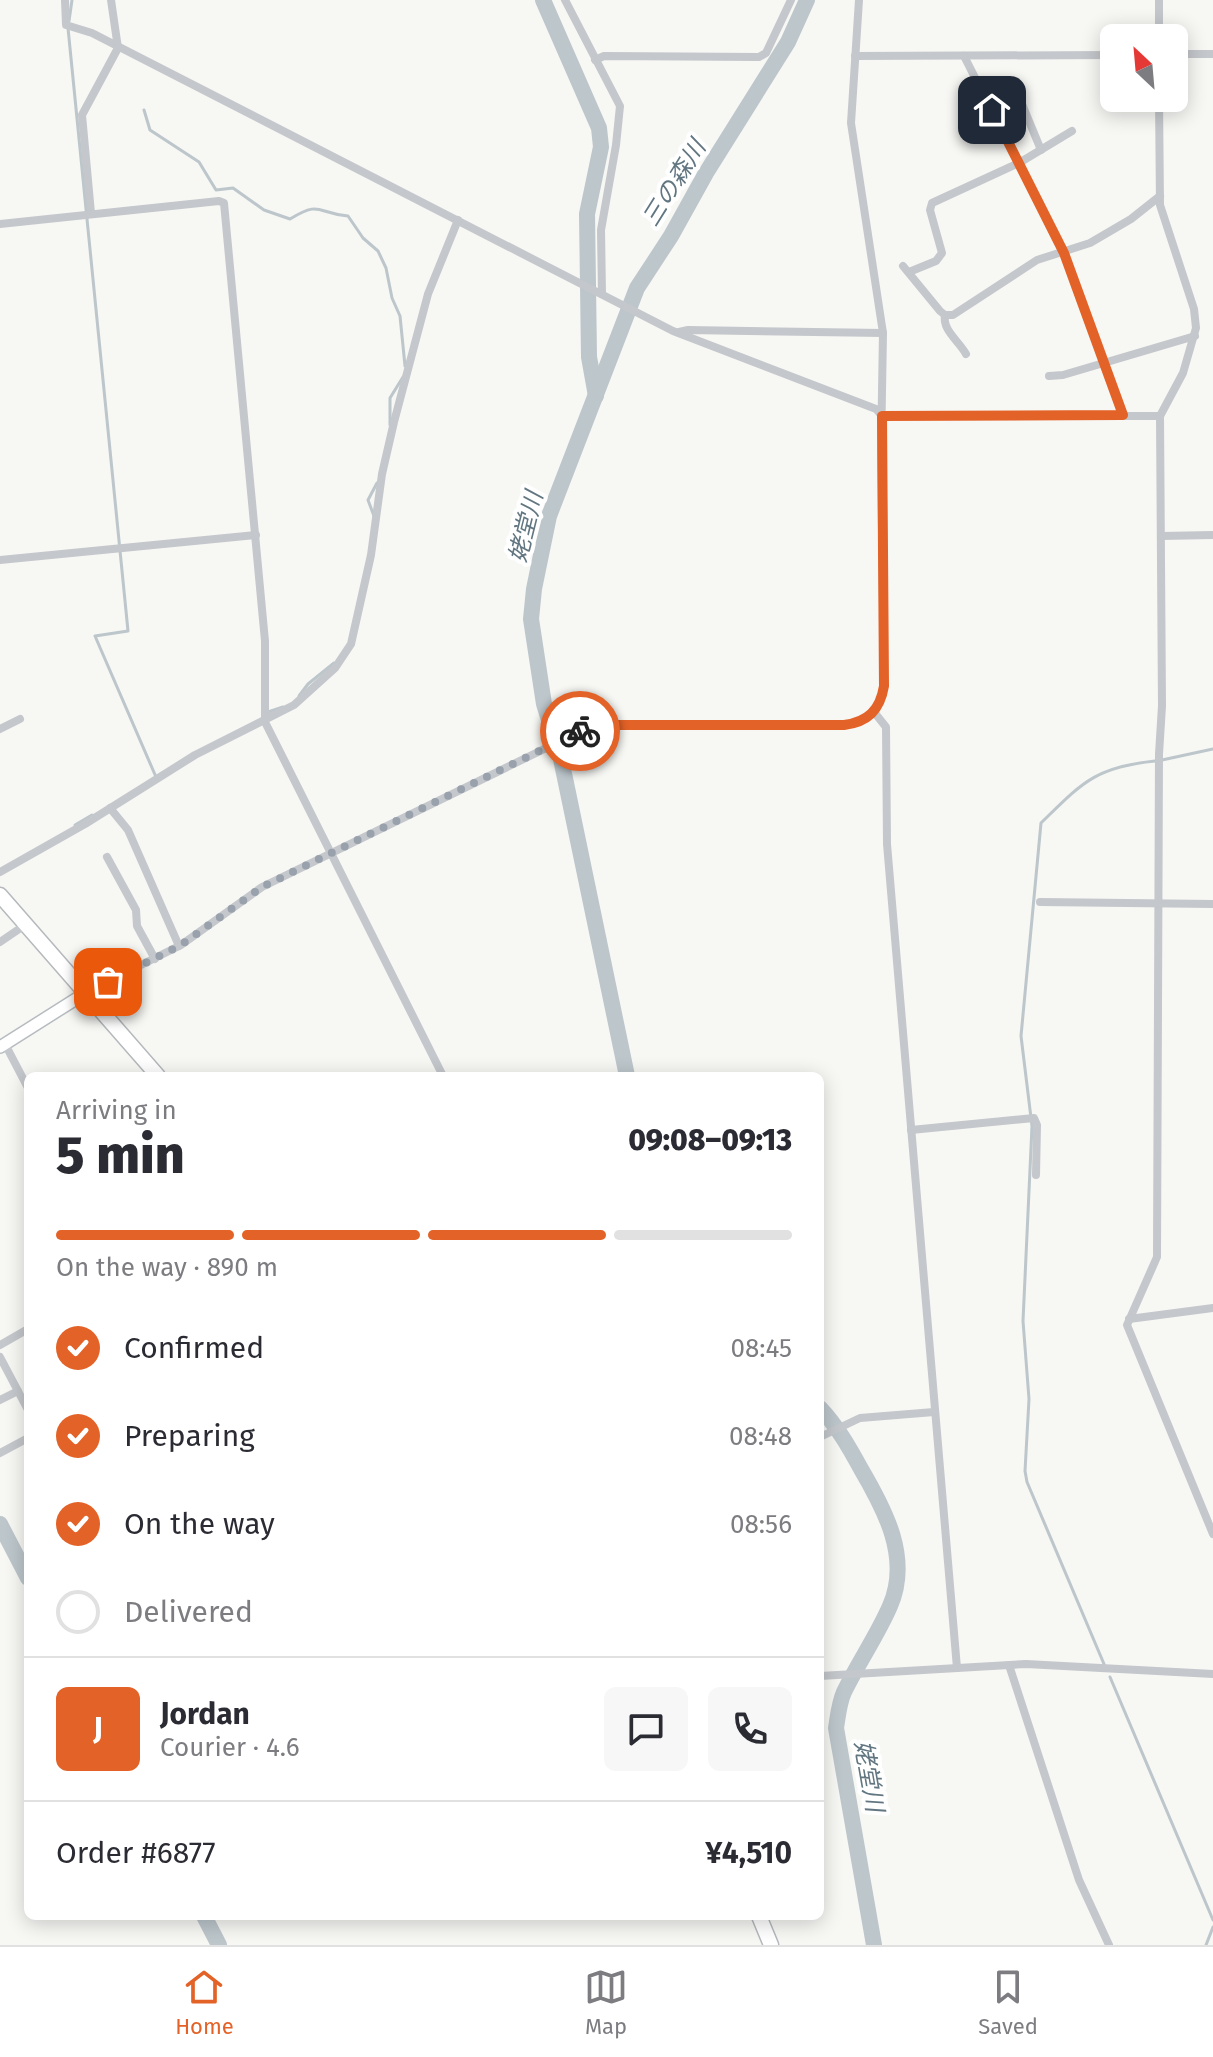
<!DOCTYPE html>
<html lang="en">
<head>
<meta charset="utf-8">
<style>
  body { margin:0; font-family:"Fira Sans","Noto Sans JP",sans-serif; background:#f7f7f7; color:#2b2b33; height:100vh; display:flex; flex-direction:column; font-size:30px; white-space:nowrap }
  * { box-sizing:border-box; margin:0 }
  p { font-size:26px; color:#7c7c81 }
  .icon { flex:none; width:44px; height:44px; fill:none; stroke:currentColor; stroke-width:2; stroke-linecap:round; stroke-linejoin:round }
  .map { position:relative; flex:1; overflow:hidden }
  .drawer { position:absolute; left:24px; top:1072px; width:800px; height:848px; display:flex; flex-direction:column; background:#fff; border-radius:12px; box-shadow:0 4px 20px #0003 }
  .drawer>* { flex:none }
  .needle { width:52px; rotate:334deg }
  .controls { position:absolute; left:1100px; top:24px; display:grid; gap:16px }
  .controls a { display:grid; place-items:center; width:88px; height:88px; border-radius:12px; background:#fff; box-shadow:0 4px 20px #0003; font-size:40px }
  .pin { position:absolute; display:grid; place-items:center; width:68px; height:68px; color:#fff; margin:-34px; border-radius:16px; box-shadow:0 4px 12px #0006 }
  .courier { position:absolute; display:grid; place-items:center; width:80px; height:80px; margin:-40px; border:6px solid #e36227; border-radius:50%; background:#fff; color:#222; box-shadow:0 2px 10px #0007 }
  .headline em { font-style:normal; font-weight:800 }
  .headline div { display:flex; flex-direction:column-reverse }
  .headline { display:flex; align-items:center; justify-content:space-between; height:136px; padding:0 32px }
  h1 { font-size:52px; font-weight:800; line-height:60px }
  .bar { display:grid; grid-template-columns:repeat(4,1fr); gap:12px 8px; align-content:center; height:96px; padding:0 32px }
  .bar i { height:10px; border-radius:6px; background:#e1e1e2 }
  .bar .current { background:#e36227 }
  .bar p { grid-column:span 4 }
  .line { display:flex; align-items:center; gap:20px; padding:0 32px; border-top:2px solid #e1e1e2 }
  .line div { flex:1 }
  .round { display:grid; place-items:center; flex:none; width:84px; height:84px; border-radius:12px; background:#f7f7f7 }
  ol { padding:0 32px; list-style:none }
  li { display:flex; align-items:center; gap:24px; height:88px }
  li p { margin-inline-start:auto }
  li .icon { padding:8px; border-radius:50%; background:#e36227; color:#fff; stroke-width:4 }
  li:last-child { color:#7c7c81 }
  li i { width:44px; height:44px; border:4px solid #e1e1e2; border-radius:50% }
  .dock { display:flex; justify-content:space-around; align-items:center; height:112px; border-top:2px solid #e1e1e2; background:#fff; font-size:22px; color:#7c7c81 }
  .dock a { display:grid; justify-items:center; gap:4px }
  .dock .current { color:#e36227 }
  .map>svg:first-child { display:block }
</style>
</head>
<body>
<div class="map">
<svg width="1213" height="1945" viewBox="0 0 1213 1945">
  <rect width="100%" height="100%" fill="#f7f7f4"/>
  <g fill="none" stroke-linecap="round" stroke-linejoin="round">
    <!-- stream -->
    <g stroke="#bcc6cb" stroke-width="3">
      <polyline points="69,21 72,0"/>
      <polyline points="68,28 128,631 95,636 156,777"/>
      <path d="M144,110L150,130L199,162L216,190L233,188L264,210L290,219C321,200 316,213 348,216L363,238L378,251L386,268L392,298L400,316L405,366"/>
      <polyline points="390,425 390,398 403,377"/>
      <polyline points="374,516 368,500 377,483"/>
      <polyline points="299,696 308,684 334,663"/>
      <polyline points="268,712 283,707"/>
      <polyline points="1162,760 1213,749"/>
      <polyline points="75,825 92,815"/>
      <path d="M1104,1664L1027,1482L1025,1471L1029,1399L1023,1321L1032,1126L1021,1036L1041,823C1082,783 1095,767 1155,761"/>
      <polyline points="1110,1677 1213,1920"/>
      <polyline points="1206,1945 1213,1927"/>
    </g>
    <!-- river -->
    <g stroke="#bcc6cb" stroke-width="16">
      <polyline points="543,0 599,128 601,147 587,214 589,357 596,396"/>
      <polyline points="627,1076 561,759 544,704 531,619 534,589 549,516 637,288 671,236 706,173 788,42 807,0"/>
      <path d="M820,1408C837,1426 849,1447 861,1469C885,1510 911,1558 890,1606C877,1636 858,1663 844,1692C839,1703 838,1716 836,1728L874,1945"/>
      <polyline points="0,1524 28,1578"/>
      <polyline points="204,1916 219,1945"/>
    </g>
    <!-- secondary casing -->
    <g stroke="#b6bbc0" stroke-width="14">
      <polyline id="secondary" points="0,1047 84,994"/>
    </g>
    <!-- highway casing -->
    <g stroke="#b5b8bc" stroke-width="17">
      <g id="highway">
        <polyline points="0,895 158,1076"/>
        <polyline points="759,1916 771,1945"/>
      </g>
    </g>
    <!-- street -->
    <g stroke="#c4c7cb" stroke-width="8">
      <polyline points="65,0 66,25 92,33 673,331 876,409 882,416 1160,416"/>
      <polyline points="565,0 620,106 616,145 601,230 602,294"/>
      <polyline points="1159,0 1159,38"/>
      <polyline points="1174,54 1213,54"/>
      <polyline points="855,56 1114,55"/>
      <polyline points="964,56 1064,253 1123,415"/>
      <polyline points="595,60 604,56 759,57 766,53 791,0"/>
      <polyline points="1017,92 1041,150"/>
      <polyline points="1159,98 1160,205 1194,309 1196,328 1183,373 1160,416 1162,706 1159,754 1157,1257 1127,1325 1213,1534"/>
      <polyline points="91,213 82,115 118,48 111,0"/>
      <polyline points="0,224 219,201 224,203 265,641 265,722 443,1076"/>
      <polyline points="903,266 940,311 945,315 953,315 1037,260 1090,243 1131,219 1160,196"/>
      <polyline points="909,272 936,261 942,253 930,210 932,203 1019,163 1072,131"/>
      <path d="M945,315C942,330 959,341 966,354"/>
      <polyline points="679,332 688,330 883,333"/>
      <polyline points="1049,376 1063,375 1195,336"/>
      <polyline points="1161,536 1213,535"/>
      <polyline points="0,560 256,535"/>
      <polyline points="874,712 886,727 887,844 957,1668"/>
      <polyline points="0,729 20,719"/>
      <polyline points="110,808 128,830 179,946"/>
      <polyline points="107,857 136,910 137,926 155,959"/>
      <polyline points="0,872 85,824 195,755 294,705 335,668 351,644 371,555 382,474 394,422 428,294 458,220"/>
      <polyline points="1040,902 1213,904"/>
      <polyline points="0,942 25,925"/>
      <path d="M85,993L181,945L262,887L585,729L612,725H844C868,722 880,710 884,686L881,450L883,333L851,123L859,0"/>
      <polyline points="5,1044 28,1088"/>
      <polyline points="911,1130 1034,1118 1037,1125 1036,1175"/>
      <polyline points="1129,1319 1213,1308"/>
      <polyline points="0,1345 28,1329"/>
      <polyline points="0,1357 28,1410"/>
      <polyline points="0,1400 18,1391"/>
      <polyline points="820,1437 860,1418 934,1412"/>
      <polyline points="0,1453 28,1438"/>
      <polyline points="1009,1665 1079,1880 1109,1945"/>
      <polyline points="820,1676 1026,1664 1213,1674"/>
    </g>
    <!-- secondary -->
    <use href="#secondary" stroke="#fff" stroke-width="11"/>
    <!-- highway -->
    <use href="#highway" stroke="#fff" stroke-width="14"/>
  </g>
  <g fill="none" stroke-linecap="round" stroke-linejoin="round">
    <!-- done -->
    <polyline stroke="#99a2ac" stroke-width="8" stroke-dasharray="0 14.4" points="108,982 181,945 262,887 580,731"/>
    <!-- route -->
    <path stroke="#e36227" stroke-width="10" d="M580,731L599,725H844C868,722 880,710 884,686L882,416L1123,415L1064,253L992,110"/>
  </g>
  <g text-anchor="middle" stroke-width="8" stroke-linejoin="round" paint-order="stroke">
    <!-- water labels -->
    <g font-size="24" font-style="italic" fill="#627681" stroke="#fff">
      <text transform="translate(674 183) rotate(-58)" y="8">三の森川</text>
      <text transform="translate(526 527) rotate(-76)" y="8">姥堂川</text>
      <text transform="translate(869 1776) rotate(80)" y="8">姥堂川</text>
    </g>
  </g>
</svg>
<div class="controls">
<a><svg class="needle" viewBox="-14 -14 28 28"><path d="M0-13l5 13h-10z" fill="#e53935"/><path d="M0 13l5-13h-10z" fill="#7c7c81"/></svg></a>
</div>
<div class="pin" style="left:108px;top:982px;background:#ea580c"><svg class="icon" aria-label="bag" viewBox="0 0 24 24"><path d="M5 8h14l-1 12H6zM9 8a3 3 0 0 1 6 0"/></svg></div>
<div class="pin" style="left:992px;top:110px;background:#1f2937"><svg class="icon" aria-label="home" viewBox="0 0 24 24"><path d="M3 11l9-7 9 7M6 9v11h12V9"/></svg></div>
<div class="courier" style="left:580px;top:731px"><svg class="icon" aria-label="bike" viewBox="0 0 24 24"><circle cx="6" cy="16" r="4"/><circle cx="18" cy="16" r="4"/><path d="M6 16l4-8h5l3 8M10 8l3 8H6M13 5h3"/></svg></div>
<section class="drawer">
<div class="headline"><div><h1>5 min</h1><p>Arriving in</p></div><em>09:08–09:13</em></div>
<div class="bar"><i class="current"></i><i class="current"></i><i class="current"></i><i></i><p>On the way · 890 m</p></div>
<ol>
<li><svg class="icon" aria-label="check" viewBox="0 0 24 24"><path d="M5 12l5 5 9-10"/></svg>Confirmed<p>08:45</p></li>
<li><svg class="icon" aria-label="check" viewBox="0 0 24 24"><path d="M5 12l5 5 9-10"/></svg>Preparing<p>08:48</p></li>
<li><svg class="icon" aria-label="check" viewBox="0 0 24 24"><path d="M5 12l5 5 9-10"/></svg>On the way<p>08:56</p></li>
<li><i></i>Delivered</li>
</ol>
<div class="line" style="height:144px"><b class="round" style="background:#e36227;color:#fff">J</b><div><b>Jordan</b><p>Courier · 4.6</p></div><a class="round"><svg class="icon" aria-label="chat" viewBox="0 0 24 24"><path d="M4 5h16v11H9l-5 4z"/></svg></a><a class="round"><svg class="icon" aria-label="phone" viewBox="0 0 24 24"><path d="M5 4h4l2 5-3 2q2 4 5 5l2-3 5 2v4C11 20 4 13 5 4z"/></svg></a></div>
<div class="line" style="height:104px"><div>Order #6877</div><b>¥4,510</b></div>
</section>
</div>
<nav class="dock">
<a class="current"><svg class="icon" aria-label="home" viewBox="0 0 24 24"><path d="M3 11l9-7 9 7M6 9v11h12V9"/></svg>Home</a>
<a><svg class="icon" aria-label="map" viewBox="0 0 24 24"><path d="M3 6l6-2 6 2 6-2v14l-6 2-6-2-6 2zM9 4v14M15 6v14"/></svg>Map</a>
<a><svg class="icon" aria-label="saved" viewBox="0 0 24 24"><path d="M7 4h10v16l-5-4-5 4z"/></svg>Saved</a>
</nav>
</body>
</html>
